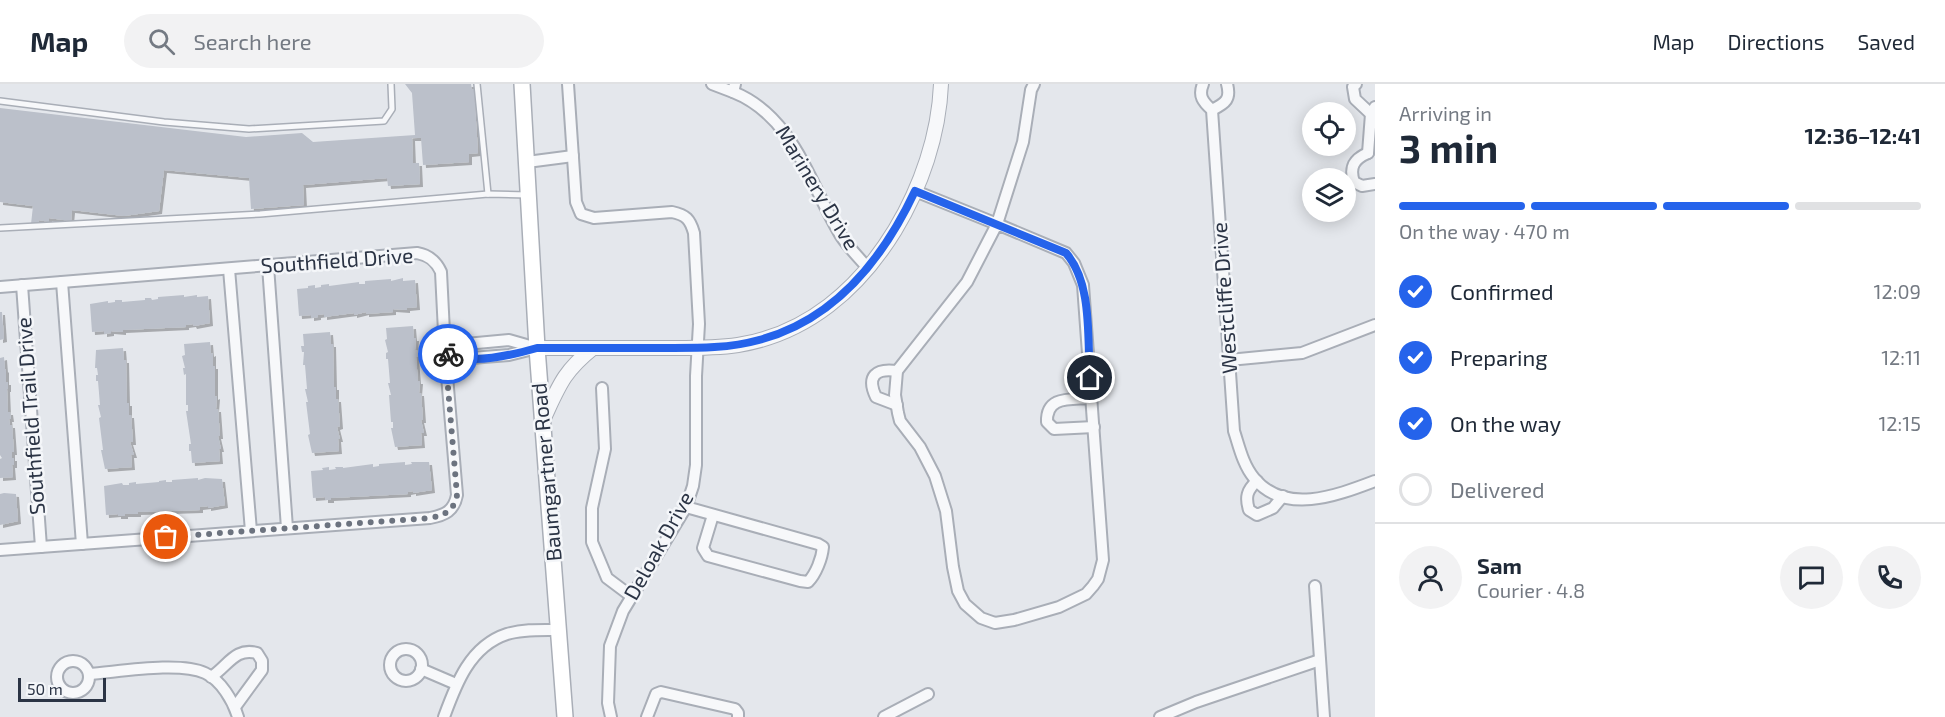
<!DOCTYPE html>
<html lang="en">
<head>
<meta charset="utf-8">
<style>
  body { margin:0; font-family:"Exo 2",sans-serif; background:#f2f2f3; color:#1f2937; height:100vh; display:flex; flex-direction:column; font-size:22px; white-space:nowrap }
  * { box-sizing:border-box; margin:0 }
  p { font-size:20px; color:#747a83 }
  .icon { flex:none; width:33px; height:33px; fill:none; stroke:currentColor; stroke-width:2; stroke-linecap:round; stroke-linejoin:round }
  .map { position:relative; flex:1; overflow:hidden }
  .sheet { display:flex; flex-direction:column; background:#fff; width:570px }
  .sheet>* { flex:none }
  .fabs { position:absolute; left:1302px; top:18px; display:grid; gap:12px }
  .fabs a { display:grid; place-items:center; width:54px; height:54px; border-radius:50%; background:#fff; box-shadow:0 3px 15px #0003; font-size:30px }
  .scale { position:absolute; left:18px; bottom:15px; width:88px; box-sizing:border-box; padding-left:6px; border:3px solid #2b3445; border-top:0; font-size:16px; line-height:21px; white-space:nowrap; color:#2b3445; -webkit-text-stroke:4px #f4f6f9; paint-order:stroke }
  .pin { position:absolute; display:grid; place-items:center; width:51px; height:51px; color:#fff; margin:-26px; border:3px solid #fff; border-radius:50%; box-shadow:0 2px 6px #0007 }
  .courier { position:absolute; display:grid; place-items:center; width:60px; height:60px; margin:-30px; border:4px solid #2563eb; border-radius:50%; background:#fff; color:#222; box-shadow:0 2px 8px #0007 }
  .headline em { font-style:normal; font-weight:700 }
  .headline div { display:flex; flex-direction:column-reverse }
  .headline { display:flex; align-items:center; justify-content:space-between; height:102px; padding:0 24px }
  h1 { font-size:39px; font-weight:700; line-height:45px }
  .bar { display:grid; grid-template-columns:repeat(4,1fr); gap:9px 6px; align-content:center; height:72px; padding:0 24px }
  .bar i { height:8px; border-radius:4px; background:#e0e1e3 }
  .bar .on { background:#2563eb }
  .bar p { grid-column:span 4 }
  .line { display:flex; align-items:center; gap:15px; padding:0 24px; border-top:2px solid #e0e1e3 }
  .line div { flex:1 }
  .round { display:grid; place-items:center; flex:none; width:63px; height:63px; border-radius:32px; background:#f2f2f3 }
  ol { padding:0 24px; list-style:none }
  li { display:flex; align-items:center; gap:18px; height:66px }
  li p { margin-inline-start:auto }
  li .icon { padding:6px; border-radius:50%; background:#2563eb; color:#fff; stroke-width:4 }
  li:last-child { color:#747a83 }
  li i { width:33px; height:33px; border:3px solid #e0e1e3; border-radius:50% }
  header { display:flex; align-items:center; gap:36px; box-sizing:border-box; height:84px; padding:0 30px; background:#fff; border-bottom:2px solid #e0e1e3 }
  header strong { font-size:28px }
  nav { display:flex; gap:33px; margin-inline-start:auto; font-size:21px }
  .search { width:420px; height:54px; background:#f2f2f3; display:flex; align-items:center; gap:15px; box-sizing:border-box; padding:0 21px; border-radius:33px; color:#747a83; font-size:22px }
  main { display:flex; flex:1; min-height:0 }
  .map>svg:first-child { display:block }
</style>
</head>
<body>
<header>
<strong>Map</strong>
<div class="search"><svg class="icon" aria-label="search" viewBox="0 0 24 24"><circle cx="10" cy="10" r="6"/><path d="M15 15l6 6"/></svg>Search here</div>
<nav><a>Map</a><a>Directions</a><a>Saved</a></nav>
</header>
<main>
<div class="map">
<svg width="1375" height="633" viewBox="0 0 1375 633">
  <defs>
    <filter id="shadow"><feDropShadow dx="3" dy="3" stdDeviation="0" flood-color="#0004"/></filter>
  </defs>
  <rect width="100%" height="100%" fill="#e4e7ec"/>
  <!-- building -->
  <g fill="#bbc0ca" filter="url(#shadow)">
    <polygon points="405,0 471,0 472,6 474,5 478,69 469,70 469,78 423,81 421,54 412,54 413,79 419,79 420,100 388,102 387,94 303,101 304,121 251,125 249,94 164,86 159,127 124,132 72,126 71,137 49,134 49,138 39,136 38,141 31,140 33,122 0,118 0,24 246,53 302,49 313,58 415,51 412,9"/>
    <polygon points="403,194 403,197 415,196 417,223 407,224 407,226 393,225 393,228 366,230 366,228 354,231 354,229 324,233 324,230 318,231 318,233 311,234 311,231 299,232 297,205 308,204 308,202 315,201 315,204 321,203 321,201 329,200 329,202 359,198 359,200 365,200 365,197 391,195 391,197"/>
    <polygon points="184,211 184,213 197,211 197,213 208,212 210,239 194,242 193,240 186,241 186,243 123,246 123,248 111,247 111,249 104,250 104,247 92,248 90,220 108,217 108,219 115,218 115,216 122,216 122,218 145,216 145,214 151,214 152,216 158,215 158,213"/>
    <polygon points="0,228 2,228 4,255 0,256"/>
    <polygon points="413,242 414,254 416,254 415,266 417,266 418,273 416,273 418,297 420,297 419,309 421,309 423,336 421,336 424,349 421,349 422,361 395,363 391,344 393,344 393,338 391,338 389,311 391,311 388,299 390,299 388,275 386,275 386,269 388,268 385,256 387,255 386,244"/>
    <polygon points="330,248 331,260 333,260 334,303 336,303 336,315 338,315 340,342 337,343 340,355 338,355 339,367 312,369 308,351 310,350 306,318 308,318 305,305 307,305 305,281 303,281 304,268 302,268 301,262 304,262 303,250"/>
    <polygon points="210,258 211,270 213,269 213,282 215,282 215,313 217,312 216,325 218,325 220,352 218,352 221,365 219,365 220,377 192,379 191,367 189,367 189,360 191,360 186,327 188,327 188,321 186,321 186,290 184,291 183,284 185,284 182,272 185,271 184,260"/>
    <polygon points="123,264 124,276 126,276 127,319 129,319 129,331 131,331 133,358 130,358 134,371 131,371 132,383 105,385 101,366 103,366 99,334 101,333 98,321 100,321 98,297 96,297 96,291 98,291 97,284 95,284 96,266"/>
    <polygon points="4,273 5,286 6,285 6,298 8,298 8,305 7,305 8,328 10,328 11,335 9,335 10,341 12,341 14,368 12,368 12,374 14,374 14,381 12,381 13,393 0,394 0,375 2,374 0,371 0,274"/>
    <polygon points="405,378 405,381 412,380 411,378 429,378 432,406 413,409 413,407 408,408 408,410 331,414 331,416 325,416 325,413 313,414 311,387 323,386 322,384 329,383 329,386 336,385 335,383 343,383 343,384 373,380 373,383 379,382 379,380"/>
    <polygon points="198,394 198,396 205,394 222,395 225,421 208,424 208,422 200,423 200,426 138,428 138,430 125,430 125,432 118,432 118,430 106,431 104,402 122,399 123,401 129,401 129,399 136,398 136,400 159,398 159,397 166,396 166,398 172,398 172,396"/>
    <polygon points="4,409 16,410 18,437 0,441 0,410"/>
  </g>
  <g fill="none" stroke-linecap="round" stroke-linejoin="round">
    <!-- service casing -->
    <g stroke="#a9aeb7" stroke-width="8">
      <g id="service">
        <polyline points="477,0 488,110"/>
        <polyline points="0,17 164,38 249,45 384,37 392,25 391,0"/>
        <polyline points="0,144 260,130 488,110 528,111"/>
      </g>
    </g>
    <!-- minor casing -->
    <g stroke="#a9aeb7" stroke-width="14">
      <g id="minor">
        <path d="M568,0L576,118L581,130L594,134L672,128C686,131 690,135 694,149L699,240L696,292V381L693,402L686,423L623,527L610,562L608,619L611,633"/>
        <polyline points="712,0 733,8 735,0"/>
        <path d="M1203,0C1198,12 1203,18 1212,26L1234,347C1239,362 1243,381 1254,394C1285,432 1338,411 1375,397"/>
        <polyline points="1356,0 1353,3 1355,15 1371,30"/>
        <path d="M733,8C794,32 810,101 841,152C849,164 859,174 868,184"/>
        <path d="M1212,26C1226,19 1231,15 1227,0"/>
        <path d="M1368,69C1354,75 1349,83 1354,98L1362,102L1375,100"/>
        <polyline points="1368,69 1371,30 1375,23"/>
        <polyline points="527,78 573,72"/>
        <polyline points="915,107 997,140 1023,58 1031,6 1034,0"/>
        <polygon points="997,140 1066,169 1074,179 1083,201 1103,476 1098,495 1093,502 1086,510 1059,523 1014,536 995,539 981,534 965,520 958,507 953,483 946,427 935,392 920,363 900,337 898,329 895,311 897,287 967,198"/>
        <polyline points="268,182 287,444"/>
        <polyline points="229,185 251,447"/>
        <polyline points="62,198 82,460"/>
        <polyline points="22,201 41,463"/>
        <path d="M0,203L417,169C429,171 436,177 441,188L445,268L457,411C454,427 445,431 430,434L0,466"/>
        <polyline points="445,268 466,260 509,256 537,264"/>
        <polyline points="445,268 459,275 509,271 537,264"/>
        <polyline points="1229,276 1302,269 1375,241"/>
        <polyline points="602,304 605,365 592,424 592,458 607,494 631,512"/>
        <path d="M1091,314C1071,316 1046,311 1047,338L1054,345L1094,343"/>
        <path d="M897,321L876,313C866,292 876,284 897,287"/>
        <path d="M1257,397C1247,406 1245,413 1249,426L1257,431L1273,424L1283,412"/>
        <path d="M686,423L818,460L823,463C822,474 816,490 808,498L800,497L708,472L703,464L713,431"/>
        <polyline points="1315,502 1324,633"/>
        <circle cx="406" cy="581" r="16"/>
        <circle cx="73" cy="593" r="16"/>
        <polyline points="421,585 456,600"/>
        <path d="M89,590C118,588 179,577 205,589C221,596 233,617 238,633"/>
        <path d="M211,593C228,582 235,563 257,569L262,577V586L235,623"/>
        <path d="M444,633C456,600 470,562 507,550C523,545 542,546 559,546"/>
        <polyline points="647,633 656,610 661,608 735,625 738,629 738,633"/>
        <polyline points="884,633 928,610"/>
        <polyline points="1160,633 1196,618 1320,576"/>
      </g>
    </g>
    <!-- tertiary casing -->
    <g stroke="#a9aeb7" stroke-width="16">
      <g id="tertiary">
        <path d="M537,264C577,264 616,264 656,264C683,264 711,265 738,261C807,250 859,205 895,146C921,103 939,51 941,0"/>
        <path d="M543,336C559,302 563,288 593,264"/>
      </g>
    </g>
    <!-- secondary casing -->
    <g stroke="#a9aeb7" stroke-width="18">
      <polyline id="secondary" points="522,0 537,264 565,633"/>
    </g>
    <!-- service -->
    <use href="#service" stroke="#f7f8fa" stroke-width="5"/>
    <!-- minor -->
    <use href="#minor" stroke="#f7f8fa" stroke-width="10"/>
    <!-- tertiary -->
    <use href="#tertiary" stroke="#f7f8fa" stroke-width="14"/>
    <!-- secondary -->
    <use href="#secondary" stroke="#fff" stroke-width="15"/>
  </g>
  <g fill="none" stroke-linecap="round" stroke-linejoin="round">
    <!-- done -->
    <path stroke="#6c737f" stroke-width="6" stroke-dasharray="0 10.8" d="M166,453L430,434C445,431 454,427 457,411L445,268L448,270"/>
    <!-- route -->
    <path stroke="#2563eb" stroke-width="8" d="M448,270C472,281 512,271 537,264C578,264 619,264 660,264C693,264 727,265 759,256C835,236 883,175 915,107L1066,169C1093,200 1087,255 1090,294"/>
  </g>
  <g text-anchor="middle" stroke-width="5" stroke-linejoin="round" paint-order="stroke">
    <!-- street labels -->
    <g font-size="21" fill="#2b3445" stroke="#f4f6f9">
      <text transform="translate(817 104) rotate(59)" y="7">Marinery Drive</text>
      <text transform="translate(337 177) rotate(-4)" y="7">Southfield Drive</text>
      <text transform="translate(1225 214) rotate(-94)" y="7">Westcliffe Drive</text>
      <text transform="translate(31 332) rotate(-94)" y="7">Southfield Trail Drive</text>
      <text transform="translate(547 388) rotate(-95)" y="7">Baumgartner Road</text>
      <text transform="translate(659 462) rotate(-61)" y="7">Deloak Drive</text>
    </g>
  </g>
</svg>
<div class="fabs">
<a><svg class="icon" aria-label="locate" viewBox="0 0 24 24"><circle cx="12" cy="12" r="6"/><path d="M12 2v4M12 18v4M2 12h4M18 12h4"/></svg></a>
<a><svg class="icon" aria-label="layers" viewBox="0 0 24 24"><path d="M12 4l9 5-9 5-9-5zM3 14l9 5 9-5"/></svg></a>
</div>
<div class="scale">50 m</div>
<div class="pin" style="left:166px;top:453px;background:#ea580c"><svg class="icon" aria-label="bag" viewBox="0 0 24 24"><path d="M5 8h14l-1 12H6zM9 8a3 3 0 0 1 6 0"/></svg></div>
<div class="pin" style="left:1090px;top:294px;background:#1f2937"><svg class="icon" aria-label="home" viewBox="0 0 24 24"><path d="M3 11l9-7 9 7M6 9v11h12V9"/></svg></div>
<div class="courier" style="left:448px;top:270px"><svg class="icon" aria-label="bike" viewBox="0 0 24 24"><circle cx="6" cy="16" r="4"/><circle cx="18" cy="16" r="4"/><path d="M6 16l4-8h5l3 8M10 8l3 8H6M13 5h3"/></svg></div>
</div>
<section class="sheet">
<div class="headline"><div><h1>3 min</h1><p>Arriving in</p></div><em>12:36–12:41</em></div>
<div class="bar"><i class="on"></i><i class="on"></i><i class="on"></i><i></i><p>On the way · 470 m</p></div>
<ol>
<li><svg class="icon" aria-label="check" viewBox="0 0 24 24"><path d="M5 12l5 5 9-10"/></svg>Confirmed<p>12:09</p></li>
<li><svg class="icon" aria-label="check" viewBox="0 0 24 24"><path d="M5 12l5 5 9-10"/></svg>Preparing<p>12:11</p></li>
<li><svg class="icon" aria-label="check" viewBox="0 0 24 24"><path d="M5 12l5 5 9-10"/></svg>On the way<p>12:15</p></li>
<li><i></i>Delivered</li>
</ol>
<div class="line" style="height:108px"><a class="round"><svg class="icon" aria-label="person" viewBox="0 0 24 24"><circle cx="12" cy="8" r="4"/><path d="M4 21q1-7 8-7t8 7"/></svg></a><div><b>Sam</b><p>Courier · 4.8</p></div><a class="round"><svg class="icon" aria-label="chat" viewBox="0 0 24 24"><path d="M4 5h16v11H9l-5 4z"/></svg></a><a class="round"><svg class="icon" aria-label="phone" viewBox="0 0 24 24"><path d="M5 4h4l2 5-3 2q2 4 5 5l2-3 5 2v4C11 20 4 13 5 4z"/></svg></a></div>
</section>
</main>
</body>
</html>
